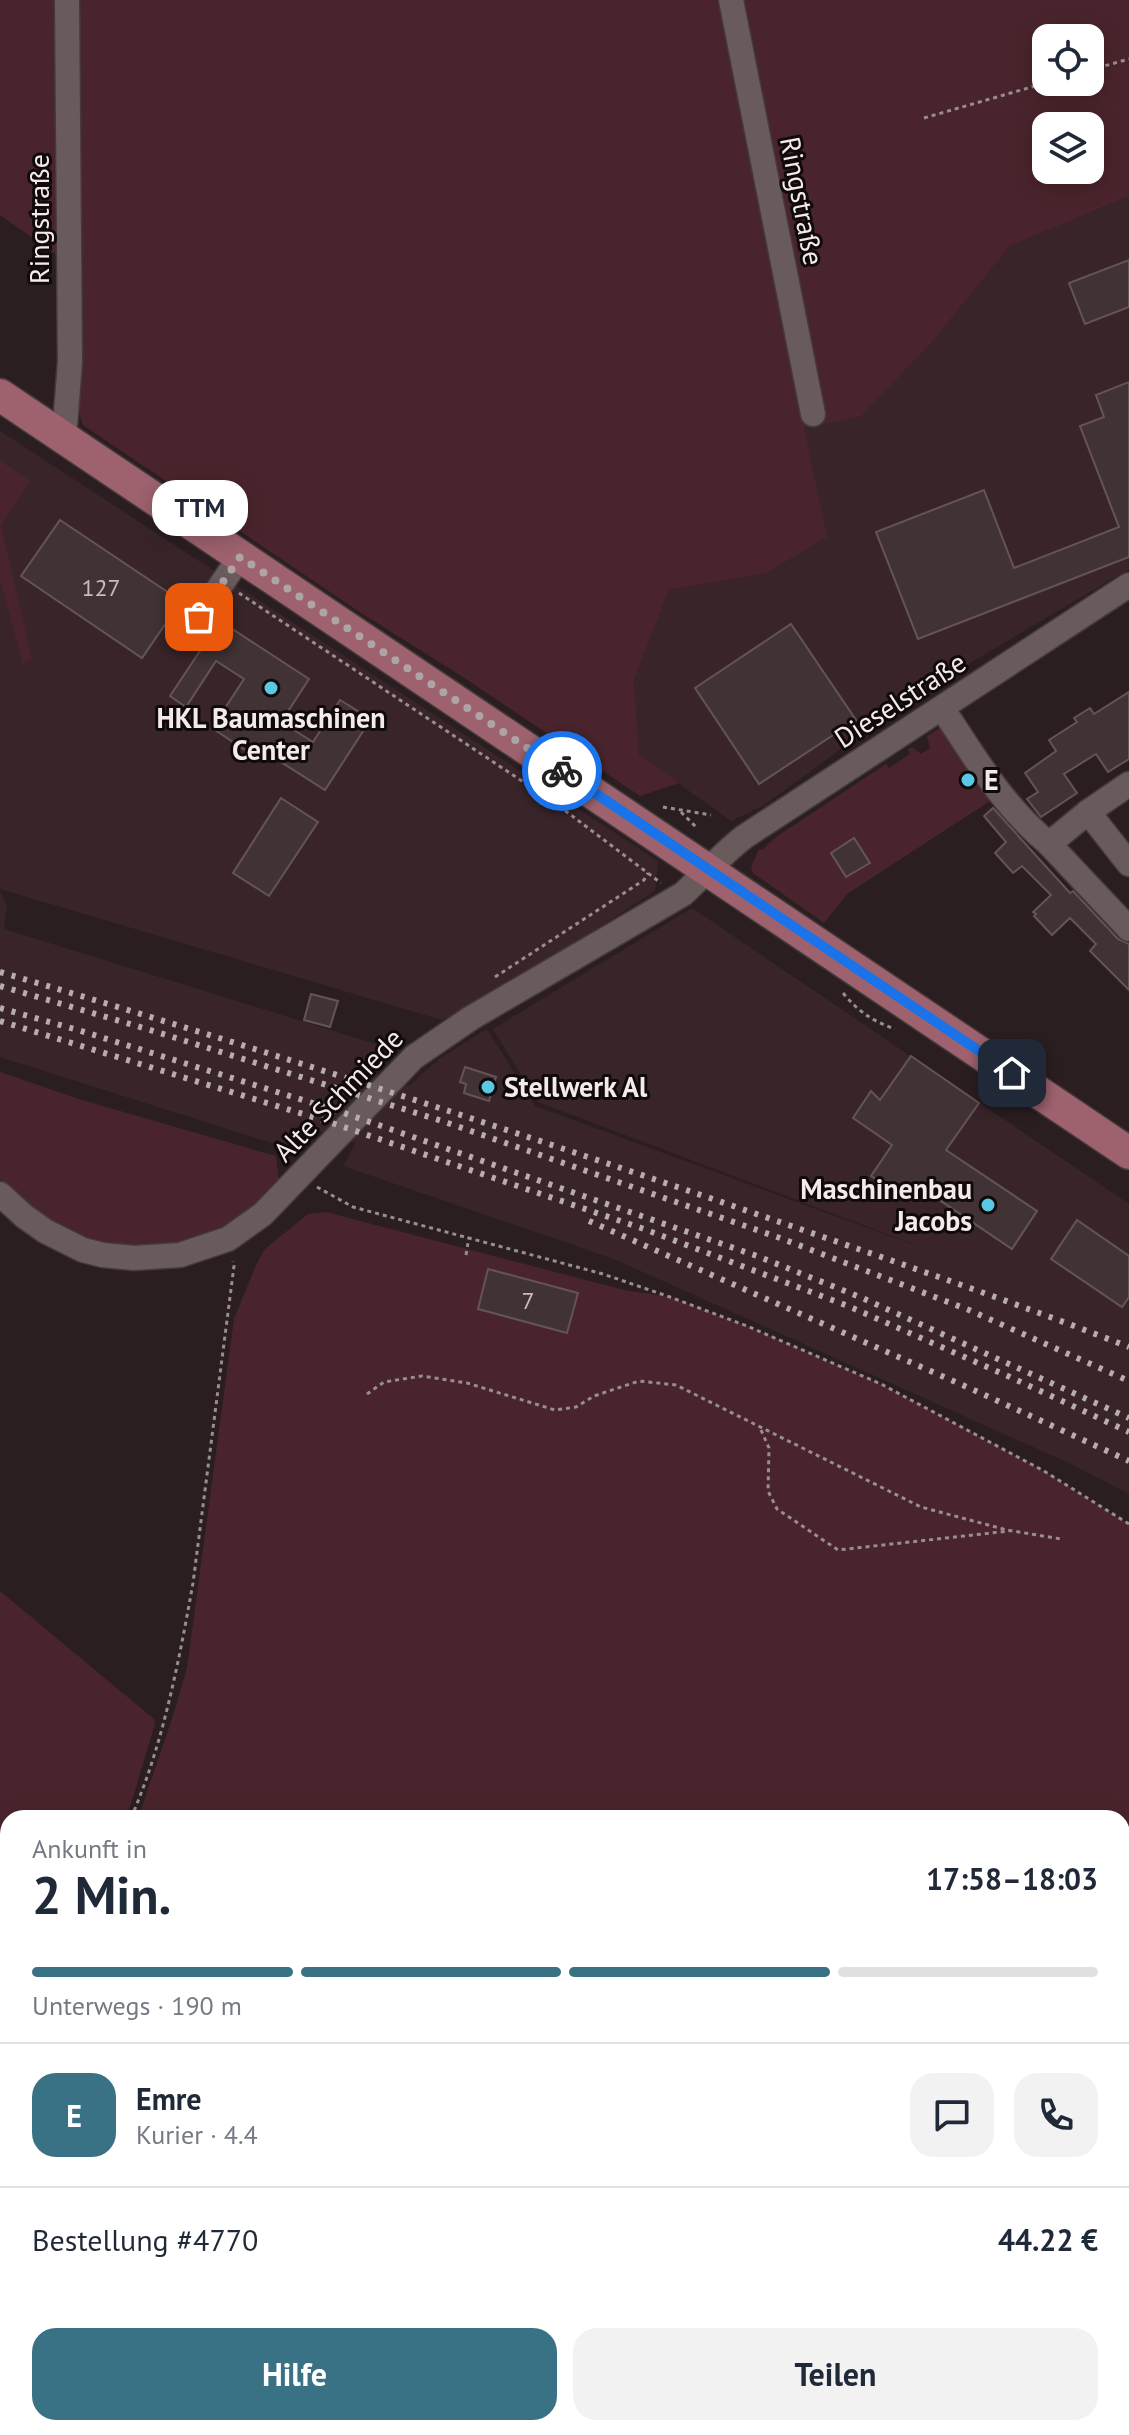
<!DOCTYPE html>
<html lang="de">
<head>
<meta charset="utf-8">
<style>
  body { margin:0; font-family:"PT Sans",sans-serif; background:#f2f2f3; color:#1f2937; height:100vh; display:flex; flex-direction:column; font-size:30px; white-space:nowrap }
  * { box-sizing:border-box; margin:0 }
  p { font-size:26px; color:#747a83 }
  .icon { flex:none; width:44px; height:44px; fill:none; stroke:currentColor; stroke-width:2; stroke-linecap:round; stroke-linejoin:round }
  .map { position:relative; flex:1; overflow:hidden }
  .panel { position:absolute; left:0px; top:1810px; width:1130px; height:626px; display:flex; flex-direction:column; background:#fff; border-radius:24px 24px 0 0; box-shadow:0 4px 20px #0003 }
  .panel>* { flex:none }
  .tools { position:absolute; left:1032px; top:24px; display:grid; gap:16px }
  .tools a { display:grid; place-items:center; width:72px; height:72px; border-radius:16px; background:#fff; box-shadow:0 4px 20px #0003; font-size:40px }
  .pin { position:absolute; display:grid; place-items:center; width:68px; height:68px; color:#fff; margin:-34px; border-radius:16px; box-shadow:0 4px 12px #0006 }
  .courier { position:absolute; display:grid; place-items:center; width:80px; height:80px; margin:-40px; border:6px solid #1a73e8; border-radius:50%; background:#fff; color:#222; box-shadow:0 2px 10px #0007 }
  .bubble { position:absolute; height:56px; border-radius:24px; background:#fff; box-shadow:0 4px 20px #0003; font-size:26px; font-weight:600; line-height:56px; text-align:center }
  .summary em { font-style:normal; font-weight:600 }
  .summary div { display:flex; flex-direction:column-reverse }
  .summary { display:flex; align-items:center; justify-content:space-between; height:136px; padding:0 32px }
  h1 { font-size:52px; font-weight:600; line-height:60px }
  .bar { display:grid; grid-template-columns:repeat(4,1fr); gap:12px 8px; align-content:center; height:96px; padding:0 32px }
  .bar i { height:10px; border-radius:6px; background:#e0e1e3 }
  .bar .active { background:#397185 }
  .bar p { grid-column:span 4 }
  .line { display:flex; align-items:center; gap:20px; padding:0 32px; border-top:2px solid #e0e1e3 }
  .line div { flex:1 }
  .round { display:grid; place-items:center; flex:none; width:84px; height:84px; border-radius:24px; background:#f2f2f3 }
  .primary-button { display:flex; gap:16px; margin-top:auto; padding:16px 32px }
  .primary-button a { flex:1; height:92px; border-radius:24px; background:#397185; color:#fff; font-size:32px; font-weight:600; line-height:92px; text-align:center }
  .primary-button a+a { background:#f2f2f3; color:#1f2937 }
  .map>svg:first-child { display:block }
</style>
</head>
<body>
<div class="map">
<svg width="1129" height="2435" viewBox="0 0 1129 2435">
  <rect width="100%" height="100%" fill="#2b1e21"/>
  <!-- built -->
  <g fill="#392529">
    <polygon points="1129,196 1129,569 911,698 764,805 731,821 639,755 634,680 669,590 766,573 804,428 861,415 933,341 1010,246"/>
    <polygon points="0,431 658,861 655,891 485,1001 442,1020 0,889"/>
    <polygon points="0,891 7,905 4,929 392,1049 364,1070 409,1086 439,1059 487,1029 535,1106 961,1262 538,1102 493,1029 692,908 1129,1204 1129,1494 1069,1463 614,1259 343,1166 356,1143 319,1131 297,1151 0,1057"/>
  </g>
  <!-- green -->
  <g fill="#4a242c" fill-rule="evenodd">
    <polygon points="0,0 59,0 61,258 0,215"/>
    <path d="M67,0H1129V196L1010,246L933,341L861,416L804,428L827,537L766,573L669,590L634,680L639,755L679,783L640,796L463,677L361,613L83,425L75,401L83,370L82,251ZM1046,38H1090V82H1046ZM1046,126H1090V170H1046Z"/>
    <polygon points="0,461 30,481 1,526 32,659 23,664 0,579"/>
    <polygon points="946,724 992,793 990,801 847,894 824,923 753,873 751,867 759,849 762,850 776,837 886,764 889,768 910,754 908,749 912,747 921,754 930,748 927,736"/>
    <polygon points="0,1072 82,1100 276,1156 279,1182 245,1217 194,1242 128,1248 63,1231 9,1189 0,1179"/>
    <polygon points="326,1212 624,1290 670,1297 747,1326 881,1384 1044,1471 1129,1524 1129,2435 397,2435 390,2428 1122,2428 1122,1818 138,1818 171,1722 187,1668 234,1319 256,1265 265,1249 308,1214"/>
    <polygon points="0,1591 154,1719 155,1724 131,1804 125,1818 8,1818 8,1971 0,1980"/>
    <polygon points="8,1985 8,2258 5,2259 0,2266 0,1994"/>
  </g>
  <!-- water -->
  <g fill="#9a5362">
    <polygon points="1122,2234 1129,2238 1129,2294 1122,2294"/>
    <polygon points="8,2258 8,2428 389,2428 397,2435 0,2435 0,2266 5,2259"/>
    <polygon points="1129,2372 1129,2435 1089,2435 1096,2428 1122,2428 1122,2373"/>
  </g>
  <!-- building -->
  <g fill="#413335" stroke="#645457" stroke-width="2">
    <polygon points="1129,260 1129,307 1085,324 1069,283"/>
    <polygon points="1129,382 1129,557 918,639 876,532 984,490 1014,568 1119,527 1080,426 1104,417 1096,395"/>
    <polygon points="60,520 181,601 142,658 21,576"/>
    <polygon points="220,621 309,679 281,722 313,742 340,700 371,719 325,790 262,750 257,758 212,728 244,679 216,661 186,707 170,696"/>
    <polygon points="791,624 856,720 759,784 695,688"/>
    <polygon points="1129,692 1129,759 1108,772 1096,754 1064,774 1077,793 1041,817 1027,799 1038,792 1025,773 1056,751 1049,740 1077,722 1074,718 1090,708 1094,714"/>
    <polygon points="281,798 318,822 269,896 233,873"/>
    <polygon points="993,808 1070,893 1073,891 1118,939 1129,944 1129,990 1090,951 1096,944 1070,918 1052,935 1034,916 1036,914 1033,912 1051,895 1022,866 1013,873 995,853 1006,842 984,816"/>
    <polygon points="854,838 870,863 846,877 831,853"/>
    <polygon points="311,994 338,1001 330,1027 304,1020"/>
    <polygon points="911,1056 979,1103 946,1150 1037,1211 1012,1249 920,1187 911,1200 906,1196 905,1199 871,1176 892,1145 853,1118 871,1091 880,1100"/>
    <polygon points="465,1067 496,1077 489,1101 464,1093 466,1084 460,1082"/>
    <polygon points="1077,1220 1129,1256 1129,1297 1122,1307 1051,1259"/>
    <polygon points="488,1269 578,1293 567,1333 478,1309"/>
  </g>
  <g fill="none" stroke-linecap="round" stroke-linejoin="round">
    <!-- minor casing -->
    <g stroke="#443a3c" stroke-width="27">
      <g id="minor">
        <polyline points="731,0 813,414"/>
        <polyline points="64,438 70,362 67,0"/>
        <polyline points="199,617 240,557"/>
        <path d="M942,708C976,759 1001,804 1049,844L1088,812"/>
        <polyline points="1129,784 1088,812 1129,864"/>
        <polyline points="1049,844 1129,929"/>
        <path d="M0,1194L24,1216L45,1231L83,1250L103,1255L134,1258L180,1255L228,1239L263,1214L414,1057L471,1018L683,894C704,875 722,854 744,837L1129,585"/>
      </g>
    </g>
    <!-- major casing -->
    <g stroke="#443a3c" stroke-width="35">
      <polyline id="major" points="0,395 1129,1153"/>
    </g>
    <!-- path -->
    <g stroke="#988d8f" stroke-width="3" stroke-dasharray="4 4" stroke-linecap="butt">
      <polyline points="1090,70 1129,59"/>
      <polyline points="924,118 1049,82"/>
      <polyline points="239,593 555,803 661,883"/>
      <polyline points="663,807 711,815"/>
      <polyline points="681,812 698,829"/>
      <polyline points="495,977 644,880 648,873"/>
      <path d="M843,993C858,1011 872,1021 895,1029"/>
      <polyline points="317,1187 353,1207 603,1274 670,1297 747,1326 881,1384 1044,1471 1129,1524"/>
      <polyline points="466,1255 469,1237"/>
      <polyline points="367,1394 384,1382 422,1376 467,1383 555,1410 576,1407 594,1396 639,1381 676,1385 921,1507 1007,1530 1061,1539"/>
      <polyline points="761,1430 769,1448 768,1491 777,1509 838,1550 1009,1531"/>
      <path d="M131,1818C163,1745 179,1661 193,1583L234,1266L233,1261"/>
      <polyline points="0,1987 8,1979"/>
      <polyline points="573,2428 576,2435"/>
      <polyline points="1008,2435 1009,2428"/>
    </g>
    <!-- minor -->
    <use href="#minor" stroke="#695a5c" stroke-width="24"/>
    <!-- major -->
    <use href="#major" stroke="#9d626e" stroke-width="32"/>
    <!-- rail -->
    <g stroke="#b7acae" stroke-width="6" stroke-dasharray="4 8" stroke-linecap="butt">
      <path d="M0,972C250,1045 496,1125 742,1209C872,1254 1001,1297 1129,1347"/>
      <polyline points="0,986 147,1029 442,1121 780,1238 969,1310 1129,1381"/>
      <polyline points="0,1008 78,1030 338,1111 757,1256 860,1297 1129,1418"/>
      <polyline points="0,1021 329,1122 644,1229 848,1306 1010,1377 1129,1432"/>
      <polyline points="589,1221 976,1391 1129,1461"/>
    </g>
  </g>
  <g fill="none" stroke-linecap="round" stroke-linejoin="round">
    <!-- done -->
    <polyline stroke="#aea3a5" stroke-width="8" stroke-dasharray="0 14.4" points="199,617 240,557 562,771"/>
    <!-- route -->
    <polyline stroke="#1a73e8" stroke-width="10" points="562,771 1012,1073"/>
  </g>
  <!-- markers -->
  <g fill="#59c8e5" stroke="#100a0b" stroke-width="3">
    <circle cx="271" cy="688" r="8"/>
    <circle cx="968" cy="780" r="8"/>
    <circle cx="488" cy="1087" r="8"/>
    <circle cx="988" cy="1205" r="8"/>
  </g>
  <g text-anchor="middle" stroke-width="6" stroke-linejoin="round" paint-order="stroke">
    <!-- number labels -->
    <g font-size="24" fill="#c7bcbe">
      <text x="101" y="596">127</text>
      <text x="528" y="1309">7</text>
    </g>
    <!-- street labels -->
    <g font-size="28" fill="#f4eaec" stroke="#100a0b">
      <text transform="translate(802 201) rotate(79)" y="10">Ringstraße</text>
      <text transform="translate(39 219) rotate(-90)" y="10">Ringstraße</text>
      <text transform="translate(900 700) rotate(-33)" y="10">Dieselstraße</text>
      <text transform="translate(338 1095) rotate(-46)" y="10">Alte Schmiede</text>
    </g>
    <!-- poi labels -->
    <g font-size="28" font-weight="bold" fill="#f4eaec" stroke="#100a0b" text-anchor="start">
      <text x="271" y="728" text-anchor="middle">HKL Baumaschinen<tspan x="271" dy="32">Center</tspan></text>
      <text x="984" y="790">E</text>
      <text x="504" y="1097">Stellwerk Al</text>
      <text x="972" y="1199" text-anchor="end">Maschinenbau<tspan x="972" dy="32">Jacobs</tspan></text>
    </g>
  </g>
</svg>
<div class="tools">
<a><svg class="icon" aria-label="locate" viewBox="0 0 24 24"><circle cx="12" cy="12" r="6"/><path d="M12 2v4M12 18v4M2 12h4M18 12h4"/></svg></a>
<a><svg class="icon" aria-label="layers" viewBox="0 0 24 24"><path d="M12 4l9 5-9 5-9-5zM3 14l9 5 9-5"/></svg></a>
</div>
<div class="pin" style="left:199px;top:617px;background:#ea580c"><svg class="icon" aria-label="bag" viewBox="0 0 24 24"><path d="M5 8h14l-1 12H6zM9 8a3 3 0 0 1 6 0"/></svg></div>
<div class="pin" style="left:1012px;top:1073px;background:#1f2937"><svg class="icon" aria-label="home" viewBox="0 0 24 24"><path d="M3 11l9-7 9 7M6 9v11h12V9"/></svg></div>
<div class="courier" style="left:562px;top:771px"><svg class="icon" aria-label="bike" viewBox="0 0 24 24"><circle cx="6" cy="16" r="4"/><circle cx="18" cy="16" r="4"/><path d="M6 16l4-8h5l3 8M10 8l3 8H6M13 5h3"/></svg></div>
<div class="bubble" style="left:152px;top:480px;width:96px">TTM</div>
<section class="panel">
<div class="summary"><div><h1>2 Min.</h1><p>Ankunft in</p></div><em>17:58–18:03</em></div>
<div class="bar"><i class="active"></i><i class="active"></i><i class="active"></i><i></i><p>Unterwegs · 190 m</p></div>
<div class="line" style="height:144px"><b class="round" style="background:#397185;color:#fff">E</b><div><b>Emre</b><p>Kurier · 4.4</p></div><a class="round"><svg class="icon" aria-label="chat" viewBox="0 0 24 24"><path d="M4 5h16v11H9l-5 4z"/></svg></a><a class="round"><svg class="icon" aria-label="phone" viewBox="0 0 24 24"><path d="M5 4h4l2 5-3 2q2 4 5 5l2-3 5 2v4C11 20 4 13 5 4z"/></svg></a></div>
<div class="line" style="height:104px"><div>Bestellung #4770</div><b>44.22 €</b></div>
<div class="primary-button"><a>Hilfe</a><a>Teilen</a></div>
</section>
</div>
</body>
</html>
